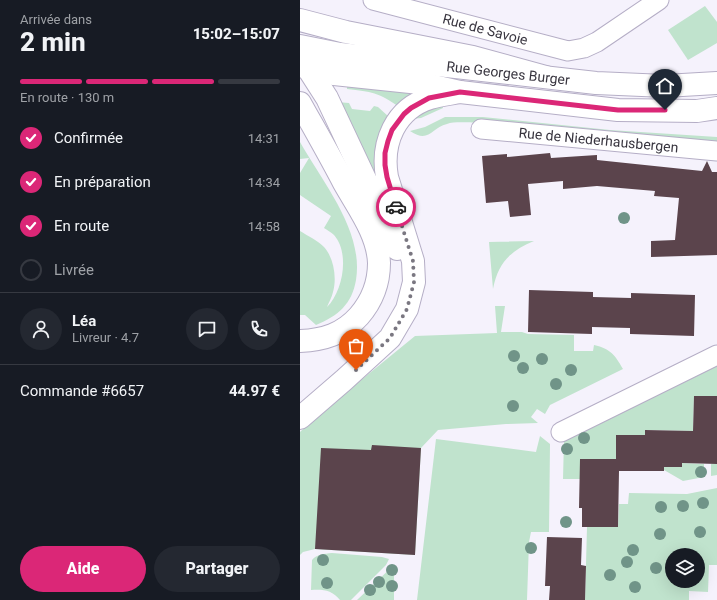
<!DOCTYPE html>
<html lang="fr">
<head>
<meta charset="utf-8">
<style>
  body { margin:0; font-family:Roboto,sans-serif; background:#242831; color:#f1f3f6; height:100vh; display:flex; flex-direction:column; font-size:15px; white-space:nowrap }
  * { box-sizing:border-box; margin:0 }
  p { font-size:13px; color:#9ea1a6 }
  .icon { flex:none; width:22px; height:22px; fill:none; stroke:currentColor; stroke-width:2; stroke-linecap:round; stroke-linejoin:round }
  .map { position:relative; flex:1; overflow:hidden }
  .panel { display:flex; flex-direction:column; background:#171b24; width:300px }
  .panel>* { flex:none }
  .controls { position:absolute; left:365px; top:548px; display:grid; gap:8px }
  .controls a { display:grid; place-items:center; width:40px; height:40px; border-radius:50%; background:#171b24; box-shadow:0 4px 16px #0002; font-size:20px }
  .pin { position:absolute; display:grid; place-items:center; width:34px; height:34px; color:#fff; margin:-41px -17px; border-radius:50% 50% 50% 0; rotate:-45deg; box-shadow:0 0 4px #0007 }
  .pin .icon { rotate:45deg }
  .courier { position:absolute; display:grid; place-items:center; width:40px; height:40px; margin:-20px; border:3px solid #db2777; border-radius:50%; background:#fff; color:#222; box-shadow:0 1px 5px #0007 }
  .overview em { font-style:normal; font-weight:800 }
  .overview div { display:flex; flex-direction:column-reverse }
  .overview { display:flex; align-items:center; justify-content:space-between; height:68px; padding:0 20px }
  h1 { font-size:26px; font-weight:800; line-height:30px }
  .bar { display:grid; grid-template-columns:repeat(4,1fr); gap:6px 4px; align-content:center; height:48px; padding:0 20px }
  .bar i { height:5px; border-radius:3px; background:#363941 }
  .bar .selected { background:#db2777 }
  .bar p { grid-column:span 4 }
  .line { display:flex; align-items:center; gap:10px; padding:0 20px; border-top:1px solid #363941 }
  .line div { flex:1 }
  .round { display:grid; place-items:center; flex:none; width:42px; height:42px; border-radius:21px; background:#242831 }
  ol { padding:0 20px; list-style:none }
  li { display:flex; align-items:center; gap:12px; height:44px }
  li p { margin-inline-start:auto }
  li .icon { padding:4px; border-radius:50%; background:#db2777; color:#fff; stroke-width:4 }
  li:last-child { color:#9ea1a6 }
  li i { width:22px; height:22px; border:2px solid #363941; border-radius:50% }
  .primary-button { display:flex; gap:8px; margin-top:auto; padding:8px 20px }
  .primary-button a { flex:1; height:46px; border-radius:24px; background:#db2777; color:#fff; font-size:16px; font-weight:800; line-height:46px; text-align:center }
  .primary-button a+a { background:#242831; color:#f1f3f6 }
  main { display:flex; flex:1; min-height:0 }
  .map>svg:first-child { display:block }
</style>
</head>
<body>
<main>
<section class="panel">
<div class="overview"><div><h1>2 min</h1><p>Arrivée dans</p></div><em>15:02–15:07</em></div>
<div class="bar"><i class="selected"></i><i class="selected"></i><i class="selected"></i><i></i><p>En route · 130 m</p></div>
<ol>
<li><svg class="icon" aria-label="check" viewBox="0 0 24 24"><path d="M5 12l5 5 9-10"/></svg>Confirmée<p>14:31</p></li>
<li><svg class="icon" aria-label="check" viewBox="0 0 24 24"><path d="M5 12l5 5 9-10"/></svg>En préparation<p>14:34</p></li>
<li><svg class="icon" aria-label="check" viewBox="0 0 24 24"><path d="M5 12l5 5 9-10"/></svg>En route<p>14:58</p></li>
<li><i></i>Livrée</li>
</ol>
<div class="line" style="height:72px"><a class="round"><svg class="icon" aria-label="person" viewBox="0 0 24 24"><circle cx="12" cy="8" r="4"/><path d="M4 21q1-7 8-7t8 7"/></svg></a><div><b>Léa</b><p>Livreur · 4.7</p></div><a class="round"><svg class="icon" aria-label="chat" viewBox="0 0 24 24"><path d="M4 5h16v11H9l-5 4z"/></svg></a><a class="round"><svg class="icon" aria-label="phone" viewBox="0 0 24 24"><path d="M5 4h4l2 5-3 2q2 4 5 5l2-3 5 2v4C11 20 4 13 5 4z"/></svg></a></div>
<div class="line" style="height:52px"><div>Commande #6657</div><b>44.97 €</b></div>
<div class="primary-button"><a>Aide</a><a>Partager</a></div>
</section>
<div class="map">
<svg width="417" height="600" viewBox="0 0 417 600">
  <rect width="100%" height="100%" fill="#f5f2fc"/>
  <!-- green -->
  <g fill="#c0e3cd" fill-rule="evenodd">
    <polygon points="405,6 417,22 417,43 388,60 368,30"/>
    <path d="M47,81L119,90L99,107C78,92 72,92 47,89Z"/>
    <polygon points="37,102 49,103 52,109 70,111 74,106 78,107 89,117 76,177"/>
    <polygon points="143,104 143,108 121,118 112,119 118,114"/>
    <path d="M145,117H183L310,130L417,137V144L182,123C173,123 155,121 147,124C131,128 129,144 110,131L125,127Z"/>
    <path d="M0,142C23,183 64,231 56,280C52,304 38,316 16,325L5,315H0V231C8,236 17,240 24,247C34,258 37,278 33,292C32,297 29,302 27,307C43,291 50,253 34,235C31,232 27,230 24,228L31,216L0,195V173L9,158L0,159Z"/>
    <path d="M234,241C210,251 198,263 193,289L189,242Z"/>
    <path d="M195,306H205L201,332H222L228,334L274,335V351H293L294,345C311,349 315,355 323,369L250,405L245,414L237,409L231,417L238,423L206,424L138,430L121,448L115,555L15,549L3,552L0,555V432L17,416L115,336L197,333Z"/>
    <polygon points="417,364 417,396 394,396 393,431 345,430 345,435 316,435 316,459 280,459 280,479 263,479 264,439"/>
    <polygon points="240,436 250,444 249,532 231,532 229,542 227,600 117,600 136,439 236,452"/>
    <polygon points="382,463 404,464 404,477 383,481 364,470 364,467 382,467"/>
    <polygon points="411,464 417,464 417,475 411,476"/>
    <path d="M417,488V565H409L408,592L389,591V600H285L287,527H318L319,504H328L329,493L387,494ZM372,555H398V581H372Z"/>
    <path d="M32,553L82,557L89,559L86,565L51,600H40C32,590 23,589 11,590L12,560C17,554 24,554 32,553Z"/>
    <polygon points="94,565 94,600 57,600"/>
  </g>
  <!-- building -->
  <g fill="#5b444c">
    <polygon points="250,153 251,158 297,155 297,160 402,171 407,161 412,172 417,172 417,255 351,257 351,241 375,240 379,198 354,196 355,191 297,186 263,189 263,181 228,184 231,215 210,217 208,201 186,203 182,156 207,154 207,157"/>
    <polygon points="229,290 293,292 293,297 331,298 331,293 395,295 394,336 330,334 330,328 292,327 292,334 228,332"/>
    <polygon points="394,396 417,396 417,464 382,463 382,467 364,467 364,471 319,471 318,527 282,527 282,508 279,508 280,459 316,459 316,435 345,435 345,430 393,431"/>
    <polygon points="72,445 121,448 115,555 15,549 21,448 71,450"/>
    <polygon points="247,537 282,538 281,565 286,566 285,600 249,600 250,586 245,586"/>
  </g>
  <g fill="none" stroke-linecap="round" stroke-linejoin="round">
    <!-- minor casing -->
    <g stroke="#b5aec6" stroke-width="21">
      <g id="minor">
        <path id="s1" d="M73,0L268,51L284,48L297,42L359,0"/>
        <path id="s2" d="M181,129L417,151"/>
        <polyline points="261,432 417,355"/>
      </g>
    </g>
    <!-- tertiary casing -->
    <g stroke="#b5aec6" stroke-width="24">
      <g id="tertiary">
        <path id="s3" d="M0,46L40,54L296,83L365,86L417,83"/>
        <polyline points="0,66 34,74 120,83 160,92 318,110 397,111 417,108"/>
      </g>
    </g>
    <!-- trunk casing -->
    <g stroke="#b5aec6" stroke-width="24">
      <g id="trunk">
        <polyline points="0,20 46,32 173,57 246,77"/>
        <polyline points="0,56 27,98 66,181 97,249"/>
        <path d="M0,103C15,130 30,156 44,183C58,208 78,234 79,263C79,282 72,301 59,316C43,334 24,340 0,341"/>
        <path d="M0,418L44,380L90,338L107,309L114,282L113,261L87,177C81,143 95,109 130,98C140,95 150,94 160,92"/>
      </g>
    </g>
    <!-- minor -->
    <use href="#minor" stroke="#fff" stroke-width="19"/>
    <!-- tertiary -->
    <use href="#tertiary" stroke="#fff" stroke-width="22"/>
    <!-- trunk -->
    <use href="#trunk" stroke="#fff" stroke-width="22"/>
  </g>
  <!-- trees -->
  <g fill="#709488">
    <circle cx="324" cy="218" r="6"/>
    <circle cx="214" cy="356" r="6"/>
    <circle cx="242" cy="359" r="6"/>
    <circle cx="223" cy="368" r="6"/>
    <circle cx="271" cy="370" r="6"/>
    <circle cx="256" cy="384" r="6"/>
    <circle cx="213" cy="406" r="6"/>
    <circle cx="284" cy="438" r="6"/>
    <circle cx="267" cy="449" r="6"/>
    <circle cx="401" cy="472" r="6"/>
    <circle cx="403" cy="503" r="6"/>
    <circle cx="383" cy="506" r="6"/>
    <circle cx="361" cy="507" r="6"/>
    <circle cx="266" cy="522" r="6"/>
    <circle cx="400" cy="532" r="6"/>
    <circle cx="360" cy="534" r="6"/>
    <circle cx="231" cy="548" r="6"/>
    <circle cx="333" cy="550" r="6"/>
    <circle cx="23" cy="560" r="6"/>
    <circle cx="327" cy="562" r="6"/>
    <circle cx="356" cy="568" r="6"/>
    <circle cx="92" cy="570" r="6"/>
    <circle cx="310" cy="575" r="6"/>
    <circle cx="79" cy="582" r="6"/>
    <circle cx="27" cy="583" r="6"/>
    <circle cx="92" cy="586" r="6"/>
    <circle cx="335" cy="587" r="6"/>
    <circle cx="70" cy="590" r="6"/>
  </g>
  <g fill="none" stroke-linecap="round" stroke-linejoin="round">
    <!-- done -->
    <polyline stroke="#7a7781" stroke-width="4" stroke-dasharray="0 7.2" points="56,370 90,338 107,309 114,282 113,261 96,207"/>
    <!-- route -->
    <polyline stroke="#db2777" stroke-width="5" points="96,207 87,177 85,165 85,153 88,141 92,130 104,114 111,108 129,98 160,92 318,110 365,110"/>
  </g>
  <g text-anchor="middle" stroke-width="4" stroke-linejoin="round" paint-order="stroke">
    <!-- street labels -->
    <g font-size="14" fill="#38353f" stroke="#fff">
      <text dy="5" stroke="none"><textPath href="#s1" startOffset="116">Rue de Savoie</textPath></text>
      <text dy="5" stroke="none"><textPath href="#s3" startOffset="210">Rue Georges Burger</textPath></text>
      <text dy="5" stroke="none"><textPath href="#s2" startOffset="118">Rue de Niederhausbergen</textPath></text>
    </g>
  </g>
</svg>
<div class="controls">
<a><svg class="icon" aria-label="layers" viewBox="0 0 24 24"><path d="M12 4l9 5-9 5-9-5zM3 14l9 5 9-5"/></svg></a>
</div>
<div class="pin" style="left:56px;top:370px;background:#ea580c"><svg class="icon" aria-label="bag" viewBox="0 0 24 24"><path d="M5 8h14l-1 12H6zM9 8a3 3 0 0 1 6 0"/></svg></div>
<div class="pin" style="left:365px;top:110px;background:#1f2937"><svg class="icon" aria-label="home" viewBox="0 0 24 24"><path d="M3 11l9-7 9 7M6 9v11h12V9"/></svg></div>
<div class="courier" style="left:96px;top:207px"><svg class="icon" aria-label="car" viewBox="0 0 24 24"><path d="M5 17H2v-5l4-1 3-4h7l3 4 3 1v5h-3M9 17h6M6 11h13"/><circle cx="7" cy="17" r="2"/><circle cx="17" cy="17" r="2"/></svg></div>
</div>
</main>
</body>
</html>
